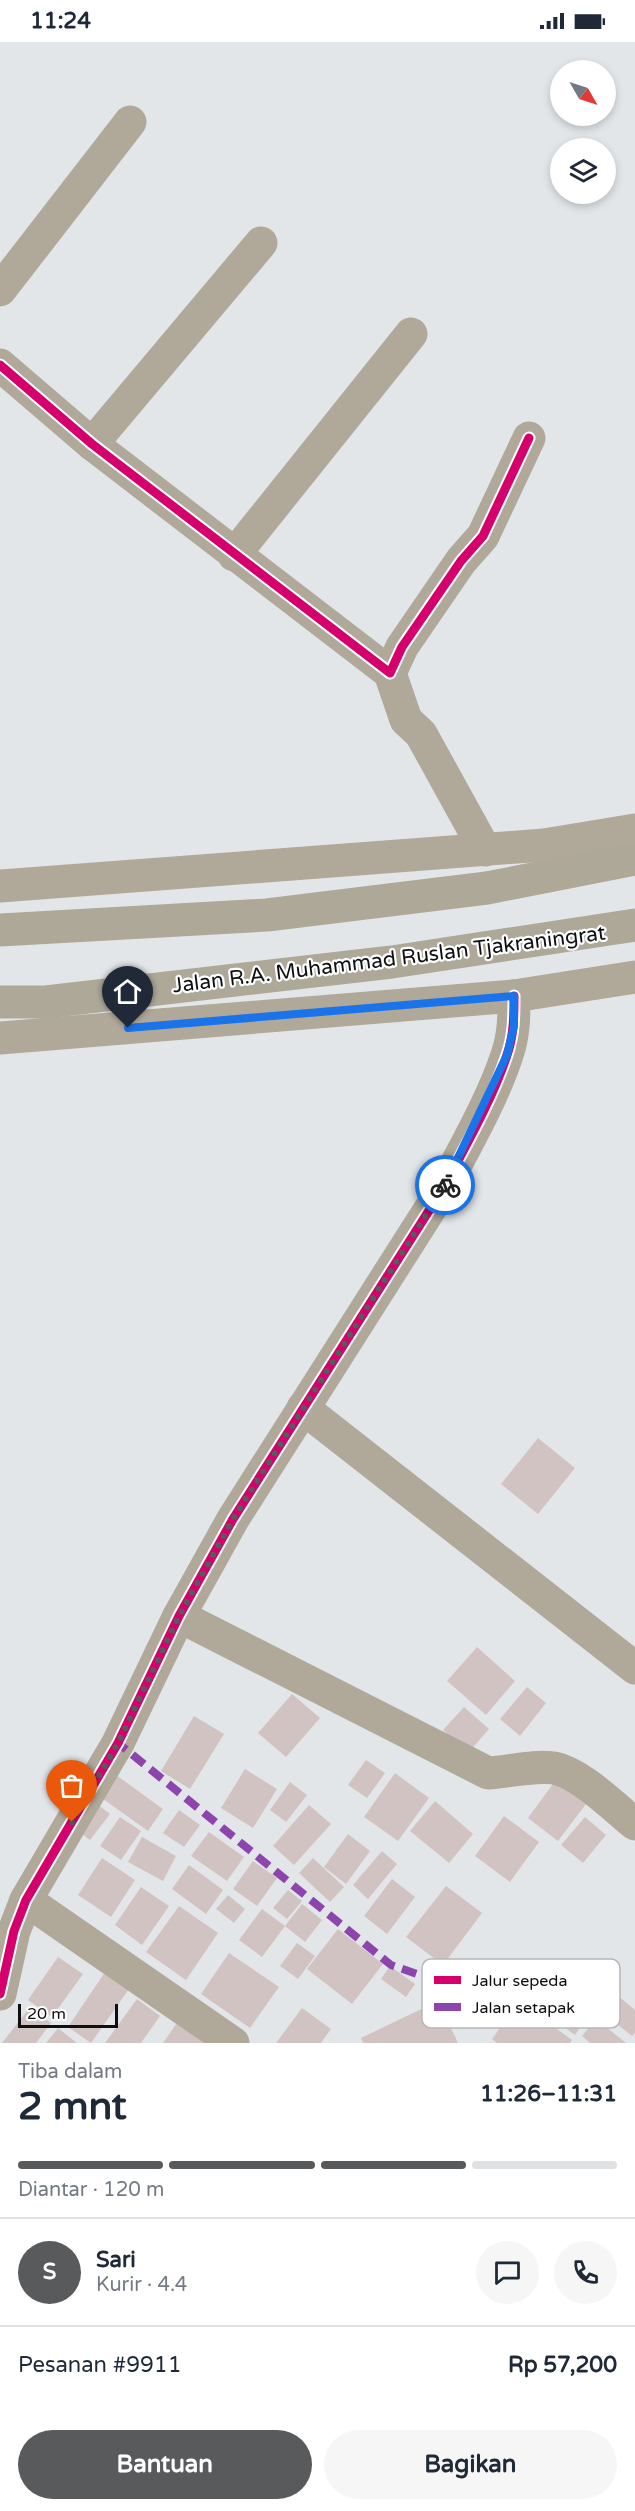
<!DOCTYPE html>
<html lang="id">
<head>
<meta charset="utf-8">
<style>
  body { margin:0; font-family:"Varela Round",sans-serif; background:#f6f6f7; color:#1f2937; height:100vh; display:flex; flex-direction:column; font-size:22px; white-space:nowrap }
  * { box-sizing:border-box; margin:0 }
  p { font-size:20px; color:#747a83 }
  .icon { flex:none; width:33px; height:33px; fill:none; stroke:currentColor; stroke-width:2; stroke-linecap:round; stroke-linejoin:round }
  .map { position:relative; height:2001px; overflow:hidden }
  .sheet { display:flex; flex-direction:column; background:#fff; flex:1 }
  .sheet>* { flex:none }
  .needle { width:39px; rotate:129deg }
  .fabs { position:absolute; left:550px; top:18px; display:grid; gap:12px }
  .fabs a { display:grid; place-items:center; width:66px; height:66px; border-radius:50%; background:#fff; box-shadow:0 3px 9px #0003; font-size:30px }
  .scale { position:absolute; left:18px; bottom:15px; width:100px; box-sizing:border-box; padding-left:6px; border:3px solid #0d0f11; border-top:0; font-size:16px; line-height:21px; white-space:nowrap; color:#0d0f11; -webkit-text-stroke:4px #fff; paint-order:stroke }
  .pin { position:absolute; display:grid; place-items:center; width:51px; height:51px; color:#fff; margin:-62px -26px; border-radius:50% 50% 50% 0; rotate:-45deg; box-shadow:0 0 6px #0007 }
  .pin .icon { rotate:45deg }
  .courier { position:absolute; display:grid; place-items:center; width:60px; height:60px; margin:-30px; border:4px solid #1a73e8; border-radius:50%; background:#fff; color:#222; box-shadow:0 2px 8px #0007 }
  .summary em { font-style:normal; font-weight:700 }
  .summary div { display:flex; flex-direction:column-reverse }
  .summary { display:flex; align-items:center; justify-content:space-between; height:102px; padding:0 18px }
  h1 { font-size:39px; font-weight:700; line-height:45px }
  .bar { display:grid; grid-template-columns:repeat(4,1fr); gap:9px 6px; align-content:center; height:72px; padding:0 18px }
  .bar i { height:8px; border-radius:4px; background:#e0e1e3 }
  .bar .on { background:#585a5c }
  .bar p { grid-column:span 4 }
  .line { display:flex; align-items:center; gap:15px; padding:0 18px; border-top:2px solid #e0e1e3 }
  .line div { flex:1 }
  .round { display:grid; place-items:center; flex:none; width:63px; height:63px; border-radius:32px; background:#f6f6f7 }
  .cta { display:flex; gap:12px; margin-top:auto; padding:12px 18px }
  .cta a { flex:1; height:69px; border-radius:36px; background:#585a5c; color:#fff; font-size:24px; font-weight:700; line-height:69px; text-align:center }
  .cta a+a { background:#f6f6f7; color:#1f2937 }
  .status { display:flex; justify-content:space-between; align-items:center; height:42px; padding:0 30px; background:#fff; direction:ltr }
  .status svg { height:16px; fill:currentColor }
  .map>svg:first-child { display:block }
</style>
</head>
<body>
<div class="status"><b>11:24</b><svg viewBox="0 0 49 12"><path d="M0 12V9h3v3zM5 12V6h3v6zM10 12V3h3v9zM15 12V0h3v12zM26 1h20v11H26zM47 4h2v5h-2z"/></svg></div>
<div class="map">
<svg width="635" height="2001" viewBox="0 0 635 2001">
  <rect width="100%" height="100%" fill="#e3e6e8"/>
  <!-- building -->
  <g fill="#d2c3c3">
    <polygon points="538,1396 575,1426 538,1472 501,1442"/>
    <polygon points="477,1605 515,1639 486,1673 447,1639"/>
    <polygon points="527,1645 546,1661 520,1694 500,1677"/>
    <polygon points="292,1652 320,1676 286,1715 258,1691"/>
    <polygon points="464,1665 489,1687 468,1711 443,1688"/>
    <polygon points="194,1674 224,1692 190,1747 161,1729"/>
    <polygon points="366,1718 385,1731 367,1756 348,1743"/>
    <polygon points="245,1727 277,1747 253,1786 221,1766"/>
    <polygon points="112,1730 163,1767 148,1789 96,1752"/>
    <polygon points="395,1731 429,1756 398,1799 364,1775"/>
    <polygon points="555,1739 586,1762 558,1799 528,1776"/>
    <polygon points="290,1740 307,1753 286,1780 270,1768"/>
    <polygon points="93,1759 110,1772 90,1798 73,1785"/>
    <polygon points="435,1759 473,1792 449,1821 410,1789"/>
    <polygon points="309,1763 331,1782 294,1823 273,1804"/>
    <polygon points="179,1768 200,1783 184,1805 163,1791"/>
    <polygon points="504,1774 539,1800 510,1840 475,1814"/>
    <polygon points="120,1775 141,1789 121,1818 100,1804"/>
    <polygon points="585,1775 606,1793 583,1821 561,1803"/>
    <polygon points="209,1790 244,1815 227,1839 191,1814"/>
    <polygon points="348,1792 370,1809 346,1842 324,1825"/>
    <polygon points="142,1795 176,1814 163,1839 128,1820"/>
    <polygon points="382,1809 397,1822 368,1857 353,1843"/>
    <polygon points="102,1816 135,1838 111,1875 78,1853"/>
    <polygon points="313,1816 344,1845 330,1860 299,1831"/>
    <polygon points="253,1819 277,1836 257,1864 233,1847"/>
    <polygon points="189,1823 223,1848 206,1872 172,1847"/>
    <polygon points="392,1837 415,1855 387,1892 364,1874"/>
    <polygon points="446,1844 482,1871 443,1923 406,1895"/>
    <polygon points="141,1845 169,1864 142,1903 115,1883"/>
    <polygon points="288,1848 302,1859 287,1877 273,1866"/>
    <polygon points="228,1853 245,1867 234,1881 216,1867"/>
    <polygon points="302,1862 322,1878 305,1900 285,1884"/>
    <polygon points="179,1864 218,1891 186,1938 146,1910"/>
    <polygon points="262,1867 285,1884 262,1915 239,1898"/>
    <polygon points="338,1887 383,1922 352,1962 307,1927"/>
    <polygon points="297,1901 315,1914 298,1937 280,1924"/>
    <polygon points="229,1911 279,1945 250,1986 201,1952"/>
    <polygon points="58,1915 83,1932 52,1975 28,1958"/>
    <polygon points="390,1924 415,1942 406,1955 381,1937"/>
    <polygon points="105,1930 129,1947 91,2001 68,1985"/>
    <polygon points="564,1950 591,1969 575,1993 547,1973"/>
    <polygon points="617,1953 635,1968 635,1991 632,1994 603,1971"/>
    <polygon points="137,1957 160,1974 141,2001 105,2001"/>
    <polygon points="438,1959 458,2001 363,2001 361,1996"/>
    <polygon points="519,1959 572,1998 570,2001 497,2001 492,1997"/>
    <polygon points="30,1965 51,1981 36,2001 2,2001"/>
    <polygon points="302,1966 331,1987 321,2001 276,2001"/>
    <polygon points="596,1977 626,2001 590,2001 582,1994"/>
    <polygon points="179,1978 206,2001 163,2001"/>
    <polygon points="58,1986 77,2001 46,2001"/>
  </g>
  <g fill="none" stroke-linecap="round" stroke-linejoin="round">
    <!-- minor -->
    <g stroke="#b0a99a" stroke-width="33">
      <polyline points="0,248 130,80"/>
      <polyline points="0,323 92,402 390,631 402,605 461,519 483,494 529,396"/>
      <polyline points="92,402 261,201"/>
      <polyline points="234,513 411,292"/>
      <polyline points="390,631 406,678 421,692 485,808"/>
      <polyline points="303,1366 635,1626"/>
      <path d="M179,1574L488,1731C509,1730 533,1723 554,1726C580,1731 614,1765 635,1782"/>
      <polyline points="26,1858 233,2001"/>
      <path d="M0,1952L14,1889L26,1858L118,1701L179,1574L233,1477L444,1145C465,1105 493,1056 507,1013C514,993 514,974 514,954"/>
    </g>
    <!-- tertiary -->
    <g stroke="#b0a99a" stroke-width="33">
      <polyline points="0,844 544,803 635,788"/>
      <polyline points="0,996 514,954 635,935"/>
    </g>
    <!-- trunk -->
    <g stroke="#aea899" stroke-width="33">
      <polyline points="0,888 267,873 487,846 635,817"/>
      <polyline points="0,960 46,960 392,920 635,883"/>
    </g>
    <!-- quiet -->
    <polyline stroke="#8e44ad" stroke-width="8" stroke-dasharray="15 8" stroke-linecap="butt" points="116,1705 118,1701 391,1923 440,1940"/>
    <!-- cycleway casing -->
    <g stroke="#fff" stroke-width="13">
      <g id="cycleway">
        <polyline points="0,323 92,402 390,631 402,605 461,519 483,494 529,396"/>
        <path d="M0,1952L14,1889L26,1858L118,1701L179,1574L233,1477L444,1145C465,1105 493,1056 507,1013C514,993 514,974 514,954"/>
      </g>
    </g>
    <!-- cycleway -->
    <use href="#cycleway" stroke="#d6006c" stroke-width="9"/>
  </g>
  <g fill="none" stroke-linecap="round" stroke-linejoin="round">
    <!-- done -->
    <polyline stroke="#585a5c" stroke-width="6" stroke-dasharray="0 10.8" points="72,1780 118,1701 179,1574 233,1477 445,1143"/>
    <!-- route -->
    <polyline stroke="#1a73e8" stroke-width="8" points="128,986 514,954 514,984 507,1013 445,1143"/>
  </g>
  <g text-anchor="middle" stroke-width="4.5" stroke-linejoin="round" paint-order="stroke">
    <!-- street labels -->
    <g font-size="21" fill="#0d0f11" stroke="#fff">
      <text transform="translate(389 917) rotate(-7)" y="7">Jalan R.A. Muhammad Ruslan Tjakraningrat</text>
    </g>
  </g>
  <!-- legend -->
  <rect x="422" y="1917" width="198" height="69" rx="9" fill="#fff" stroke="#b6b7b8" stroke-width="1.5"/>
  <rect x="434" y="1934" width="27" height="8" fill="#d6006c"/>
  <rect x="434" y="1961" width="27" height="8" fill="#8e44ad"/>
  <g font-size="16" fill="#0d0f11">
    <text x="472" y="1944">Jalur sepeda</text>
    <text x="472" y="1971">Jalan setapak</text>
  </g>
</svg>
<div class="fabs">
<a><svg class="needle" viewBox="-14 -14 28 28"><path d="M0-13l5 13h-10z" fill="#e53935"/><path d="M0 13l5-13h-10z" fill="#747a83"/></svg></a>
<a><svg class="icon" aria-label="layers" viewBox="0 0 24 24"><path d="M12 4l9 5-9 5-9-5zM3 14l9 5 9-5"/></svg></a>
</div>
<div class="scale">20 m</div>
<div class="pin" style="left:72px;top:1780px;background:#ea580c"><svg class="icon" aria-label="bag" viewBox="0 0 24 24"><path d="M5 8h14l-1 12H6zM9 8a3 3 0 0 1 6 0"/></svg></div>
<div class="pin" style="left:128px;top:986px;background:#1f2937"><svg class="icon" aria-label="home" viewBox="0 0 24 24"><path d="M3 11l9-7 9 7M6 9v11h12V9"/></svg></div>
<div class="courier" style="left:445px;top:1143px"><svg class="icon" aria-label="bike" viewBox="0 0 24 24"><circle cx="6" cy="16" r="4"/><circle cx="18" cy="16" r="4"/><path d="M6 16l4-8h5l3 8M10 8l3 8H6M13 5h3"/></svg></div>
</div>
<section class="sheet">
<div class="summary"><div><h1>2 mnt</h1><p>Tiba dalam</p></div><em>11:26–11:31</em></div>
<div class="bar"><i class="on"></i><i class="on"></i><i class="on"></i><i></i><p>Diantar · 120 m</p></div>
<div class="line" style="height:108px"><b class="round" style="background:#585a5c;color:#fff">S</b><div><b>Sari</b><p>Kurir · 4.4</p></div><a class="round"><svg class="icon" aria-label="chat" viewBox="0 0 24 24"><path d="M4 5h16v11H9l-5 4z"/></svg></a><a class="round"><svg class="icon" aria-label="phone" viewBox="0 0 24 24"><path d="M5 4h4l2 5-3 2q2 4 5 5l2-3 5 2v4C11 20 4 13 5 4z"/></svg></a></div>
<div class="line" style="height:78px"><div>Pesanan #9911</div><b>Rp 57,200</b></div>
<div class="cta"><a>Bantuan</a><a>Bagikan</a></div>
</section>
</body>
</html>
